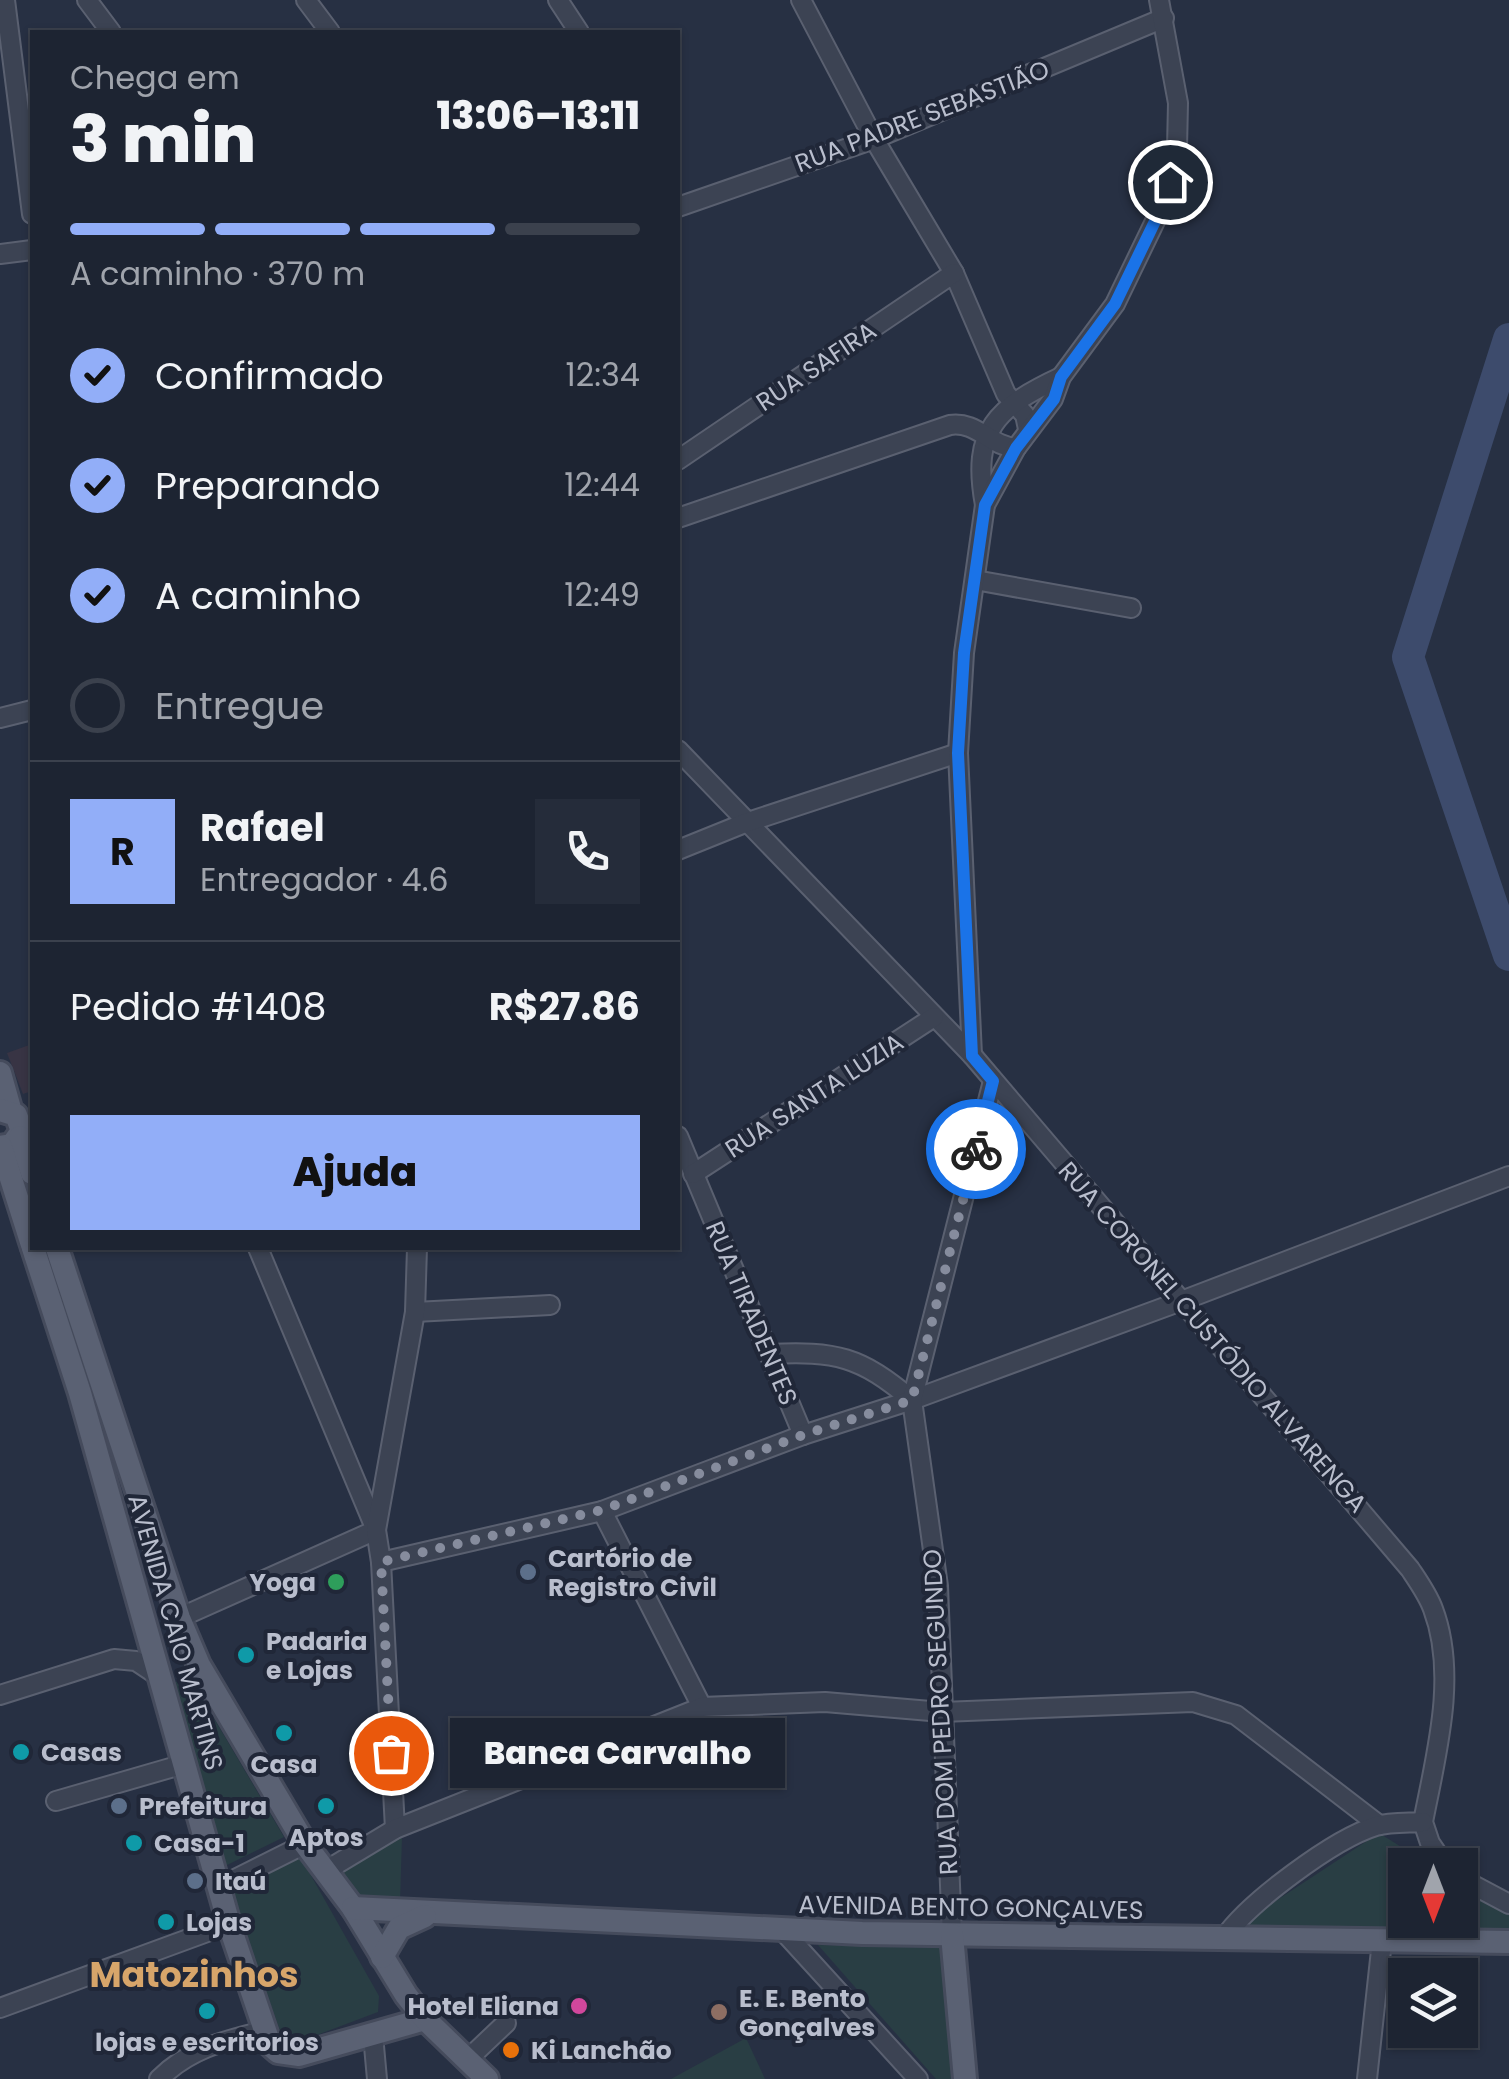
<!DOCTYPE html>
<html lang="pt">
<head>
<meta charset="utf-8">
<style>
  body { margin:0; font-family:Poppins,sans-serif; background:#252c3a; color:#f1f3f6; height:100vh; display:flex; flex-direction:column; font-size:38px; white-space:nowrap }
  * { box-sizing:border-box; margin:0 }
  p { font-size:32px; color:#a0a4ac }
  .icon { flex:none; width:55px; height:55px; fill:none; stroke:currentColor; stroke-width:2; stroke-linecap:round; stroke-linejoin:round }
  .map { position:relative; flex:1; overflow:hidden }
  .sheet { position:absolute; left:30px; top:30px; width:650px; height:1220px; display:flex; flex-direction:column; background:#1d2432; border-radius:0px; box-shadow:0 2px 8px #0004,0 0 0 2px #3b414d }
  .sheet>* { flex:none }
  .needle { width:65px; rotate:180deg }
  .tools { position:absolute; left:1388px; top:1848px; display:grid; gap:20px }
  .tools a { display:grid; place-items:center; width:90px; height:90px; border-radius:0px; background:#1d2432; box-shadow:0 2px 8px #0004,0 0 0 2px #3b414d; font-size:50px }
  .pin { position:absolute; display:grid; place-items:center; width:85px; height:85px; color:#fff; margin:-42px; border:5px solid #fff; border-radius:50%; box-shadow:0 2px 10px #0007 }
  .courier { position:absolute; display:grid; place-items:center; width:100px; height:100px; margin:-50px; border:8px solid #1a73e8; border-radius:50%; background:#fff; color:#222; box-shadow:0 2px 12px #0007 }
  .bubble { position:absolute; height:70px; border-radius:0px; background:#1d2432; box-shadow:0 2px 8px #0004,0 0 0 2px #3b414d; font-size:32px; font-weight:800; line-height:70px; text-align:center }
  .overview em { font-style:normal; font-weight:800 }
  .overview div { display:flex; flex-direction:column-reverse }
  .overview { display:flex; align-items:center; justify-content:space-between; height:170px; padding:0 40px }
  h1 { font-size:65px; font-weight:800; line-height:75px }
  .bar { display:grid; grid-template-columns:repeat(4,1fr); gap:15px 10px; align-content:center; height:120px; padding:0 40px }
  .bar i { height:12px; border-radius:8px; background:#3b414d }
  .bar .on { background:#92aef8 }
  .bar p { grid-column:span 4 }
  .line { display:flex; align-items:center; gap:25px; padding:0 40px; border-top:2px solid #3b414d }
  .line div { flex:1 }
  .round { display:grid; place-items:center; flex:none; width:105px; height:105px; border-radius:0px; background:#252c3a }
  ol { padding:0 40px; list-style:none }
  li { display:flex; align-items:center; gap:30px; height:110px }
  li p { margin-inline-start:auto }
  li .icon { padding:10px; border-radius:50%; background:#92aef8; color:#111; stroke-width:4 }
  li:last-child { color:#a0a4ac }
  li i { width:55px; height:55px; border:5px solid #3b414d; border-radius:50% }
  .button { display:flex; gap:20px; margin-top:auto; padding:20px 40px }
  .button a { flex:1; height:115px; border-radius:0px; background:#92aef8; color:#111; font-size:40px; font-weight:800; line-height:115px; text-align:center }
  .map>svg:first-child { display:block }
</style>
</head>
<body>
<div class="map">
<svg width="1509" height="2079" viewBox="0 0 1509 2079">
  <rect width="100%" height="100%" fill="#273043"/>
  <!-- medical -->
  <polygon fill="#383444" points="32,1044 32,1091 23,1094 7,1053"/>
  <!-- green -->
  <g fill="#293e44">
    <polygon points="189,1676 284,1837 225,1866 169,1685"/>
    <polygon points="1379,1833 1430,1865 1405,1865 1405,1920 1460,1920 1460,1883 1509,1914 1509,1933 1236,1927"/>
    <polygon points="402,1836 400,1903 360,1902 340,1872"/>
    <polygon points="300,1856 379,1996 378,2012 293,2044 280,2031 231,1891"/>
    <polygon points="818,1945 940,1947 953,2079 936,2079"/>
    <polygon points="746,2038 765,2079 671,2079"/>
  </g>
  <g fill="none" stroke-linecap="round" stroke-linejoin="round">
    <!-- river -->
    <polyline stroke="#3d4b6c" stroke-width="32" points="1509,339 1408,657 1509,955"/>
    <!-- minor casing -->
    <g stroke="#5a6070" stroke-width="22">
      <g id="minor">
        <polyline points="5,0 32,214"/>
        <polyline points="87,0 111,32"/>
        <polyline points="306,0 330,32"/>
        <polyline points="558,0 579,32"/>
        <polyline points="801,0 874,139 954,273 1006,394 1025,415 1028,429"/>
        <polyline points="678,207 874,139 1164,18"/>
        <polyline points="0,254 32,250"/>
        <polyline points="678,460 954,273"/>
        <path d="M985,505C971,430 997,407 1061,377"/>
        <path d="M678,518L950,425C977,421 990,446 1016,448"/>
        <polyline points="975,580 1131,608"/>
        <polyline points="0,718 32,710"/>
        <path d="M678,750L972,1055L1410,1569C1418,1581 1428,1595 1433,1609C1458,1675 1436,1755 1423,1822L1430,1843L1445,1865"/>
        <polyline points="678,850 745,823 958,753"/>
        <polyline points="972,1055 958,753 964,653 985,505 1016,448 1053,399 1061,377 1115,304 1159,213 1170,182 1177,148 1178,103 1159,0"/>
        <polyline points="678,1136 803,1435"/>
        <polyline points="693,1174 934,1017"/>
        <polyline points="415,1312 550,1305"/>
        <path d="M769,1354C836,1351 860,1356 912,1400"/>
        <polyline points="602,1511 702,1707"/>
        <polyline points="381,1562 602,1511 803,1435 912,1400 1184,1300 1509,1176"/>
        <polyline points="179,1618 376,1530 258,1248"/>
        <polyline points="0,1695 114,1659 136,1661 157,1675"/>
        <polyline points="56,1801 184,1764"/>
        <polyline points="395,1829 381,1562 376,1530 415,1312 417,1248"/>
        <polyline points="327,1870 395,1829 702,1707 825,1702 942,1712 1193,1702 1236,1715 1379,1825"/>
        <polyline points="1460,1878 1509,1904"/>
        <polyline points="219,1887 305,1844"/>
        <polyline points="783,1931 918,2079"/>
        <polyline points="952,1935 938,1586 912,1400 993,1081"/>
        <path d="M1224,1938C1249,1902 1334,1839 1376,1826C1390,1822 1408,1823 1423,1822"/>
        <polyline points="0,2008 229,1924"/>
        <polyline points="373,2035 377,2079"/>
        <polyline points="467,2060 506,2023"/>
        <path d="M159,2079C189,2049 223,2041 263,2031"/>
        <polyline points="1367,2079 1382,1941"/>
      </g>
    </g>
    <!-- major casing -->
    <g stroke="#454b5c" stroke-width="28">
      <g id="major">
        <polyline points="0,1073 11,1112"/>
        <polyline points="0,1110 16,1115 22,1131 12,1145 0,1147"/>
        <polyline points="20,1137 32,1173"/>
        <polyline points="1,1147 32,1245"/>
        <polyline points="33,1248 80,1393 229,1924 270,2045 278,2052 299,2055 425,2019"/>
        <polyline points="57,1248 179,1618 199,1665 305,1844 353,1908 406,1995 425,2019 487,2079"/>
        <polyline points="353,1908 862,1933 1509,1942"/>
        <polyline points="952,1935 965,2079"/>
        <polyline points="382,1957 399,1928 425,1916"/>
      </g>
    </g>
    <!-- minor -->
    <use href="#minor" stroke="#3c4353" stroke-width="18"/>
    <!-- major -->
    <use href="#major" stroke="#5a6173" stroke-width="22"/>
  </g>
  <g fill="none" stroke-linecap="round" stroke-linejoin="round">
    <!-- done -->
    <polyline stroke="#868c9d" stroke-width="10" stroke-dasharray="0 18" points="391,1753 381,1562 602,1510 803,1435 912,1400 976,1149"/>
    <!-- route -->
    <polyline stroke="#1a73e8" stroke-width="12" points="976,1149 993,1081 972,1056 958,753 964,653 985,505 1016,448 1054,399 1061,377 1115,304 1159,213 1170,182"/>
  </g>
  <!-- markers -->
  <g fill="#5c6f8a" stroke="#202738" stroke-width="4">
    <circle cx="528" cy="1572" r="10"/>
    <circle cx="119" cy="1806" r="10"/>
    <circle cx="195" cy="1881" r="10"/>
  </g>
  <circle fill="#2e9e5b" stroke="#202738" stroke-width="4" cx="336" cy="1582" r="10"/>
  <g fill="#0f9aa8" stroke="#202738" stroke-width="4">
    <circle cx="246" cy="1655" r="10"/>
    <circle cx="284" cy="1733" r="10"/>
    <circle cx="21" cy="1752" r="10"/>
    <circle cx="326" cy="1806" r="10"/>
    <circle cx="134" cy="1843" r="10"/>
    <circle cx="166" cy="1922" r="10"/>
    <circle cx="207" cy="2011" r="10"/>
  </g>
  <circle fill="#d1479c" stroke="#202738" stroke-width="4" cx="579" cy="2006" r="10"/>
  <circle fill="#8d6e63" stroke="#202738" stroke-width="4" cx="719" cy="2012" r="10"/>
  <circle fill="#e8710a" stroke="#202738" stroke-width="4" cx="511" cy="2050" r="10"/>
  <g text-anchor="middle" stroke-width="8" stroke-linejoin="round" paint-order="stroke">
    <!-- street labels -->
    <g font-size="25" fill="#b9becd" stroke="#202738">
      <text transform="translate(922 116) rotate(-21)" y="9">RUA PADRE SEBASTIÃO</text>
      <text transform="translate(816 366) rotate(-34)" y="9">RUA SAFIRA</text>
      <text transform="translate(814 1095) rotate(-33)" y="9">RUA SANTA LUZIA</text>
      <text transform="translate(752 1313) rotate(67)" y="9">RUA TIRADENTES</text>
      <text transform="translate(1213 1337) rotate(49)" y="9">RUA CORONEL CUSTÓDIO ALVARENGA</text>
      <text transform="translate(176 1632) rotate(74)" y="9">AVENIDA CAIO MARTINS</text>
      <text transform="translate(940 1712) rotate(-93)" y="9">RUA DOM PEDRO SEGUNDO</text>
      <text transform="translate(971 1907) rotate(1)" y="9">AVENIDA BENTO GONÇALVES</text>
    </g>
    <!-- poi labels -->
    <g font-size="25" font-weight="bold" fill="#b9becd" stroke="#202738" text-anchor="start">
      <text x="548" y="1567">Cartório de<tspan x="548" dy="29">Registro Civil</tspan></text>
      <text x="316" y="1591" text-anchor="end">Yoga</text>
      <text x="266" y="1650">Padaria<tspan x="266" dy="29">e Lojas</tspan></text>
      <text x="41" y="1761">Casas</text>
      <text x="284" y="1773" text-anchor="middle">Casa</text>
      <text x="139" y="1815">Prefeitura</text>
      <text x="326" y="1846" text-anchor="middle">Aptos</text>
      <text x="154" y="1852">Casa-1</text>
      <text x="215" y="1890">Itaú</text>
      <text x="186" y="1931">Lojas</text>
      <text x="739" y="2007">E. E. Bento<tspan x="739" dy="29">Gonçalves</tspan></text>
      <text x="559" y="2015" text-anchor="end">Hotel Eliana</text>
      <text x="207" y="2051" text-anchor="middle">lojas e escritorios</text>
      <text x="531" y="2059">Ki Lanchão</text>
    </g>
    <!-- district labels -->
    <g font-size="35" font-weight="bold" fill="#d7a56a" stroke="#202738">
      <text x="194" y="1987">Matozinhos</text>
    </g>
  </g>
</svg>
<div class="tools">
<a><svg class="needle" viewBox="-14 -14 28 28"><path d="M0-13l5 13h-10z" fill="#e53935"/><path d="M0 13l5-13h-10z" fill="#a0a4ac"/></svg></a>
<a><svg class="icon" aria-label="layers" viewBox="0 0 24 24"><path d="M12 4l9 5-9 5-9-5zM3 14l9 5 9-5"/></svg></a>
</div>
<div class="pin" style="left:391px;top:1753px;background:#ea580c"><svg class="icon" aria-label="bag" viewBox="0 0 24 24"><path d="M5 8h14l-1 12H6zM9 8a3 3 0 0 1 6 0"/></svg></div>
<div class="pin" style="left:1170px;top:182px;background:#1f2937"><svg class="icon" aria-label="home" viewBox="0 0 24 24"><path d="M3 11l9-7 9 7M6 9v11h12V9"/></svg></div>
<div class="courier" style="left:976px;top:1149px"><svg class="icon" aria-label="bike" viewBox="0 0 24 24"><circle cx="6" cy="16" r="4"/><circle cx="18" cy="16" r="4"/><path d="M6 16l4-8h5l3 8M10 8l3 8H6M13 5h3"/></svg></div>
<div class="bubble" style="left:450px;top:1718px;width:335px">Banca Carvalho</div>
<section class="sheet">
<div class="overview"><div><h1>3 min</h1><p>Chega em</p></div><em>13:06–13:11</em></div>
<div class="bar"><i class="on"></i><i class="on"></i><i class="on"></i><i></i><p>A caminho · 370 m</p></div>
<ol>
<li><svg class="icon" aria-label="check" viewBox="0 0 24 24"><path d="M5 12l5 5 9-10"/></svg>Confirmado<p>12:34</p></li>
<li><svg class="icon" aria-label="check" viewBox="0 0 24 24"><path d="M5 12l5 5 9-10"/></svg>Preparando<p>12:44</p></li>
<li><svg class="icon" aria-label="check" viewBox="0 0 24 24"><path d="M5 12l5 5 9-10"/></svg>A caminho<p>12:49</p></li>
<li><i></i>Entregue</li>
</ol>
<div class="line" style="height:180px"><b class="round" style="background:#92aef8;color:#111">R</b><div><b>Rafael</b><p>Entregador · 4.6</p></div><a class="round"><svg class="icon" aria-label="phone" viewBox="0 0 24 24"><path d="M5 4h4l2 5-3 2q2 4 5 5l2-3 5 2v4C11 20 4 13 5 4z"/></svg></a></div>
<div class="line" style="height:130px"><div>Pedido #1408</div><b>R$27.86</b></div>
<div class="button"><a>Ajuda</a></div>
</section>
</div>
</body>
</html>
